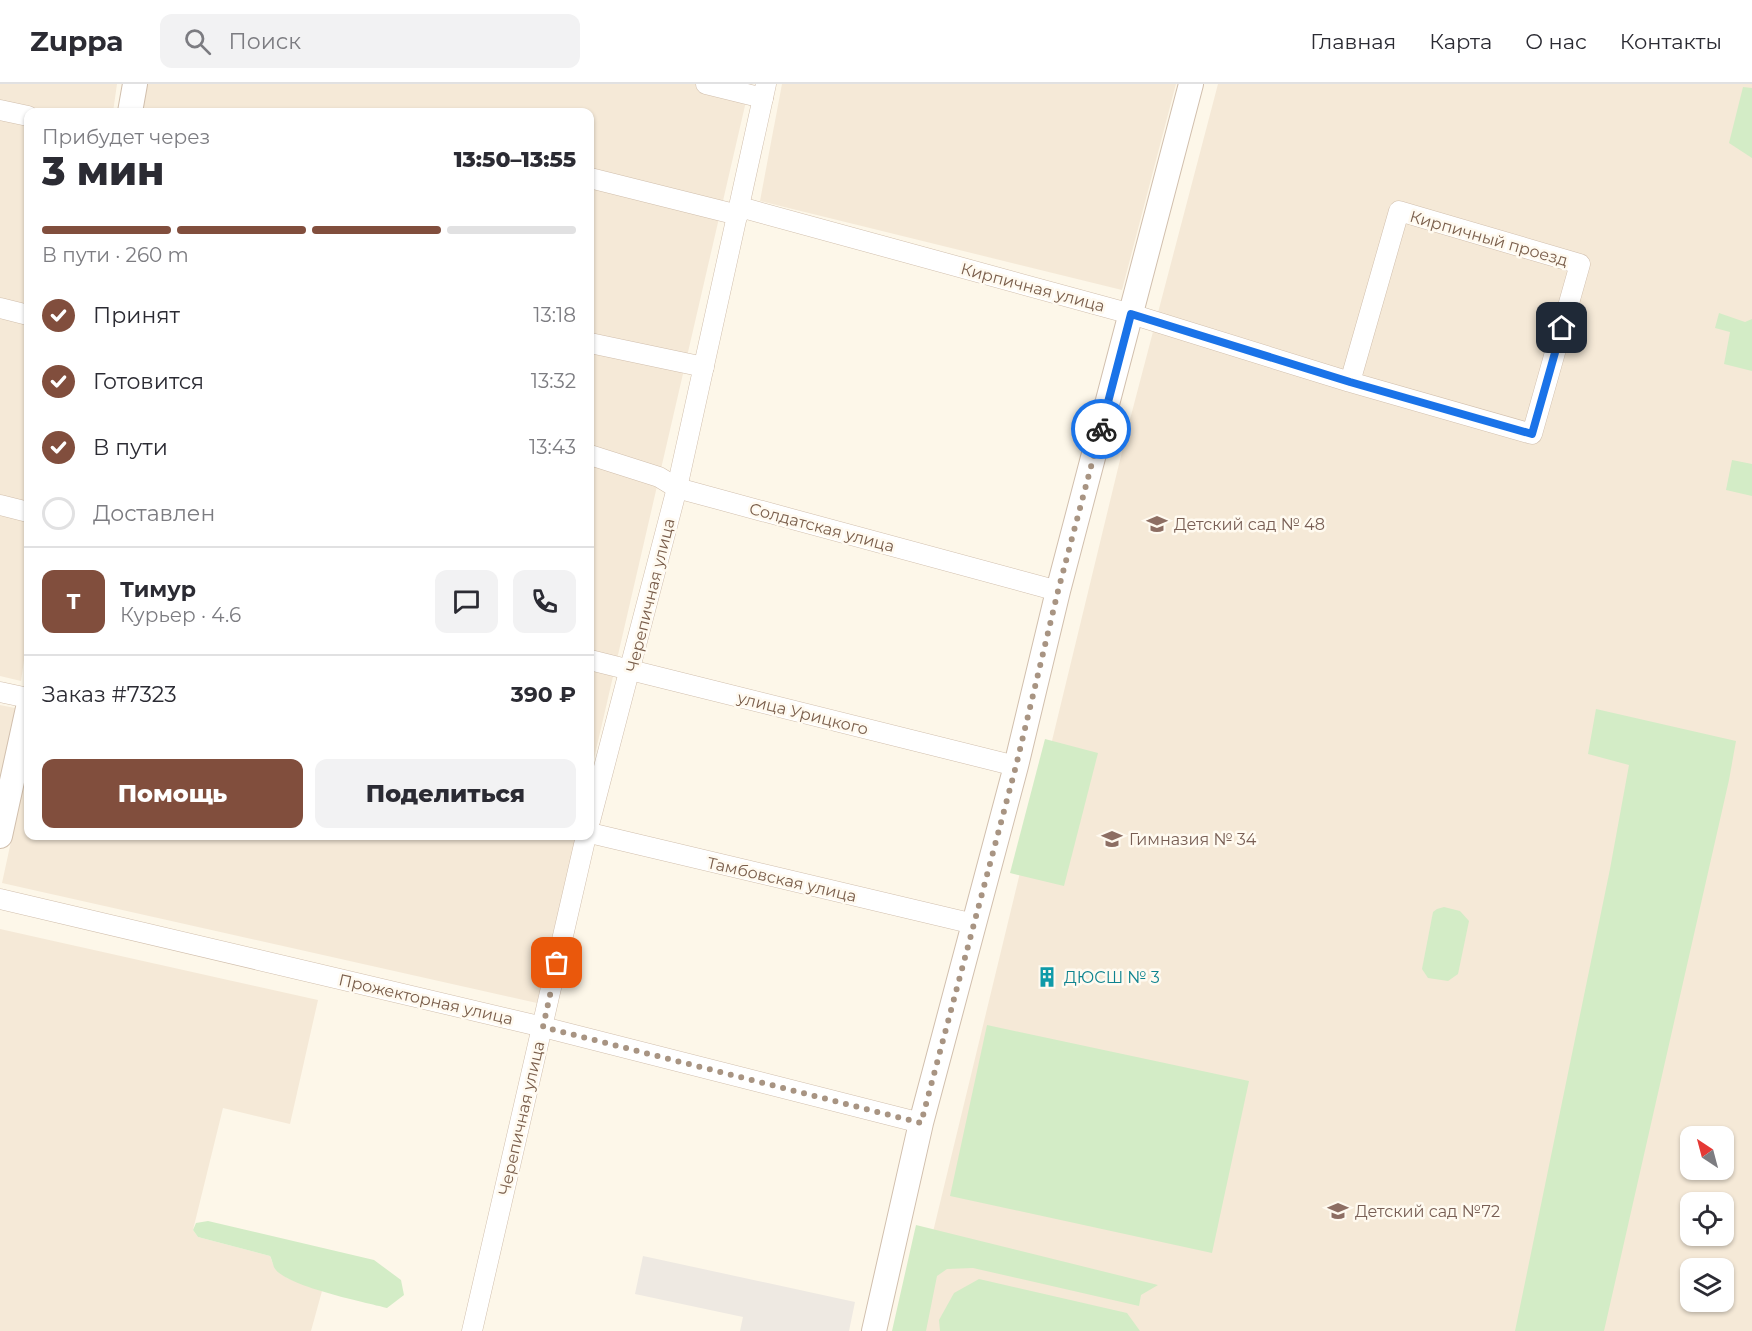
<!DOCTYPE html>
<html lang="ru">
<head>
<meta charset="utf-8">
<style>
  body { margin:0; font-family:Montserrat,sans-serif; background:#f2f2f3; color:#2b2b33; height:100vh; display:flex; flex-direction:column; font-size:22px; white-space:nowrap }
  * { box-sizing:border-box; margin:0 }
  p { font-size:20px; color:#7c7c81 }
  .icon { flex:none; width:33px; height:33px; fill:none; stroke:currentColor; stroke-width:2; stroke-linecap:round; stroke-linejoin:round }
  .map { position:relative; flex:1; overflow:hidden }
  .details { position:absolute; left:24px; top:24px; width:570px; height:732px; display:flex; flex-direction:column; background:#fff; border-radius:12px; box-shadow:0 2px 4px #0004 }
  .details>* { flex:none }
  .needle { width:39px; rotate:324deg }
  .fabs { position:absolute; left:1680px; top:1042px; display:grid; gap:12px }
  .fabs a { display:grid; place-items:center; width:54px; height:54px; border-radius:12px; background:#fff; box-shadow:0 2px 4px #0004; font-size:30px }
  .pin { position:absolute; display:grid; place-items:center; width:51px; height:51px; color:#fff; margin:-26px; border-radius:12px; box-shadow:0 3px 9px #0006 }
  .courier { position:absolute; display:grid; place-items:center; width:60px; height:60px; margin:-30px; border:4px solid #1a73e8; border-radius:50%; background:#fff; color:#222; box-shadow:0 2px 8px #0007 }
  .summary em { font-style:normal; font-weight:800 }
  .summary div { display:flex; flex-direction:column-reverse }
  .summary { display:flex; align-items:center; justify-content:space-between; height:102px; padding:0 18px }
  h1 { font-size:39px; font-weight:800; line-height:45px }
  .bar { display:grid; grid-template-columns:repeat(4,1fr); gap:9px 6px; align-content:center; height:72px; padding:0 18px }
  .bar i { height:8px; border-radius:4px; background:#e1e1e2 }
  .bar .current { background:#814e3d }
  .bar p { grid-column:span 4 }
  .line { display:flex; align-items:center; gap:15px; padding:0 18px; border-top:2px solid #e1e1e2 }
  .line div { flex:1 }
  .round { display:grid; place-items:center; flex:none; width:63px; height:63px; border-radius:12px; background:#f2f2f3 }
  ol { padding:0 18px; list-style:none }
  li { display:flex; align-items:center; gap:18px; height:66px }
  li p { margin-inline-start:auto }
  li .icon { padding:6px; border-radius:50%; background:#814e3d; color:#fff; stroke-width:4 }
  li:last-child { color:#7c7c81 }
  li i { width:33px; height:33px; border:3px solid #e1e1e2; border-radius:50% }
  .button { display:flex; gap:12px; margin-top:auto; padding:12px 18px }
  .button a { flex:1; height:69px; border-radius:12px; background:#814e3d; color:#fff; font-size:24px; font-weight:800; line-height:69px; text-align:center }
  .button a+a { background:#f2f2f3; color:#2b2b33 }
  header { display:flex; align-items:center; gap:36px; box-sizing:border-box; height:84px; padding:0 30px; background:#fff; border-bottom:2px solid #e1e1e2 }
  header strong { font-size:28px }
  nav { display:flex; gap:33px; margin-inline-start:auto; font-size:21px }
  .search { width:420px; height:54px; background:#f2f2f3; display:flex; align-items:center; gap:15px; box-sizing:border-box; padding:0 21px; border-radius:12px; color:#7c7c81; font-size:22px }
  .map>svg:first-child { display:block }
</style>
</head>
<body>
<header>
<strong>Zuppa</strong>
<div class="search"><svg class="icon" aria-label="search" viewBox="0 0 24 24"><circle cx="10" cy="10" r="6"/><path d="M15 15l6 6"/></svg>Поиск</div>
<nav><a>Главная</a><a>Карта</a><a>О нас</a><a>Контакты</a></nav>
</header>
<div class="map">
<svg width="1752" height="1247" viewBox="0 0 1752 1247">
  <rect width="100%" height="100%" fill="#fdf7e9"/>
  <!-- residential -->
  <g fill="#f5e9d7" fill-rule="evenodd">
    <polygon points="0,0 117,0 113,28 28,28 28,549 21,597 0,592"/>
    <polygon points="141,0 750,0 590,692 590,28 136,28"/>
    <polygon points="782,0 1176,0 1122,206 760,117"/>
    <path d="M1218,0H1752V1247H909L1128,343ZM1690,1053H1724V1086H1690ZM1690,1119H1724V1152H1690ZM1690,1185H1724V1218H1690Z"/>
    <polygon points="0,621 15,624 0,696"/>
    <polygon points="28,679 28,752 576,752 537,919 2,799"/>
    <polygon points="0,845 318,916 290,1040 223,1024 193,1146 198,1153 270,1172 275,1185 287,1194 322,1207 311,1247 0,1247"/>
  </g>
  <!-- industrial -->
  <polygon fill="#eee9e2" points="643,1172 855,1218 849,1247 740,1247 743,1233 635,1210"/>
  <!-- green -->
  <g fill="#d3ecc6">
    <polygon points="1743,3 1752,4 1752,74 1729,59"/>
    <polygon points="1719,229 1745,238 1752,235 1752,287 1724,280 1730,248 1715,244"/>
    <polygon points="1732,376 1752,380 1752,412 1726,406"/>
    <polygon points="1596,625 1736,657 1729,696 1604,1247 1515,1247 1610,785 1629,681 1588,670"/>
    <polygon points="1045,655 1098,669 1064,802 1010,789"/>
    <polygon points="1444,823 1460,827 1469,837 1458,890 1448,897 1428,894 1422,885 1433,828 1437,825"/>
    <polygon points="987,941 1249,997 1212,1169 950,1112"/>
    <path d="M208,1137L374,1176L401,1196L404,1211L387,1224C364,1218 289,1203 275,1185C273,1182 272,1175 270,1172L198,1153L193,1146L196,1139Z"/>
    <polygon points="916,1141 1158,1201 1141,1211 1139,1222 973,1184 947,1185 937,1192 926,1247 892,1247"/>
    <polygon points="979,1195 1127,1229 1140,1247 940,1247 939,1236 954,1209"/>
  </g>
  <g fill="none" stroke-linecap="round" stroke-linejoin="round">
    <!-- minor casing -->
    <g stroke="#d1bfad" stroke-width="21">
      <g id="minor">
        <polyline points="706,0 763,14"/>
        <polyline points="0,26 28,32"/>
        <polyline points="590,94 738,131"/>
        <polyline points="740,123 1131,230 1350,298 1532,350 1580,180 1399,127 1350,298"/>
        <polyline points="0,224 28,231"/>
        <polyline points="590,259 704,283"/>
        <polyline points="590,371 659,393 677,404 1058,507"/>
        <polyline points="0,421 28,428"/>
        <polyline points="590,576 1016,682"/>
        <polyline points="0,608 28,614"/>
        <polyline points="590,737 677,404 766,0"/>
        <polyline points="590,749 974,840"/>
        <polyline points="0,815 543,943 921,1039"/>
        <polyline points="472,1247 586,752"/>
      </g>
    </g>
    <!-- tertiary casing -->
    <g stroke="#d1bfad" stroke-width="26">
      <g id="tertiary">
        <polyline points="130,28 135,0"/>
        <polyline points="0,752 28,624"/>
        <polyline points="874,1247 921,1039 1016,682 1058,507 1191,0"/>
      </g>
    </g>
    <!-- minor -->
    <use href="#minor" stroke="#fff" stroke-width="20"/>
    <!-- tertiary -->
    <use href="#tertiary" stroke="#fff" stroke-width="24"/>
  </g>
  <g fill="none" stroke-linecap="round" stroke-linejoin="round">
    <!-- done -->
    <polyline stroke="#a89482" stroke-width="6" stroke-dasharray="0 10.8" points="557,879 543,943 921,1039 1016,682 1058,507 1101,345"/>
    <!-- route -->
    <polyline stroke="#1a73e8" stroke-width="8" points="1101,345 1131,230 1350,298 1532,350 1562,244"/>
  </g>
  <!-- icons -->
  <defs>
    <g id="school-bare" transform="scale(1.62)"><path d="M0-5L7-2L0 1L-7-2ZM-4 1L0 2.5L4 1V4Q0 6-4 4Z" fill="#8d6e63" stroke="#fffaf0" stroke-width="2.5" paint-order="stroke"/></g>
    <g id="building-bare" transform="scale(1.62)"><path d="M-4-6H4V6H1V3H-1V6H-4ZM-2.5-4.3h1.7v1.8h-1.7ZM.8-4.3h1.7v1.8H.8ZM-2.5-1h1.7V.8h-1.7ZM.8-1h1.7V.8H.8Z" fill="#0f9aa8" stroke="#fffaf0" stroke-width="2.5" paint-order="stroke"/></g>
  </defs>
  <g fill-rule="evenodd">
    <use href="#school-bare" x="1157" y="440"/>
    <use href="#school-bare" x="1112" y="755"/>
    <use href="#building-bare" x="1047" y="893"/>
    <use href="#school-bare" x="1338" y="1127"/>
  </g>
  <g text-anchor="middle" stroke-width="5" stroke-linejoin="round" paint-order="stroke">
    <!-- street labels -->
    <g font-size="16" fill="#7a5e4b" stroke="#fffaf0">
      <text transform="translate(1489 154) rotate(16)" y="6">Кирпичный проезд</text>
      <text transform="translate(1033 203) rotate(15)" y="6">Кирпичная улица</text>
      <text transform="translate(822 443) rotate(15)" y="6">Солдатская улица</text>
      <text transform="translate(650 511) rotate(-76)" y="6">Черепичная улица</text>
      <text transform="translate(803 629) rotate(14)" y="6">улица Урицкого</text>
      <text transform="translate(782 795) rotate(13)" y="6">Тамбовская улица</text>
      <text transform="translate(426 915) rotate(13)" y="6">Прожекторная улица</text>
      <text transform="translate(521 1034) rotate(-77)" y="6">Черепичная улица</text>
    </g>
    <!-- education labels -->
    <g font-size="16" fill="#785e54" stroke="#fffaf0" text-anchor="start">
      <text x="1174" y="446">Детский сад № 48</text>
      <text x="1129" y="761">Гимназия № 34</text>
      <text x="1355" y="1133">Детский сад №72</text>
    </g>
    <!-- culture labels -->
    <g font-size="16" fill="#0d838f" stroke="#fffaf0" text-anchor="start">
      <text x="1064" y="899">ДЮСШ № 3</text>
    </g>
  </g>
</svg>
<div class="fabs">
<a><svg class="needle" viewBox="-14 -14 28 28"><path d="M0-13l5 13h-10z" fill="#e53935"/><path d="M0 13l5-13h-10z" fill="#7c7c81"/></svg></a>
<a><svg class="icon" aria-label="locate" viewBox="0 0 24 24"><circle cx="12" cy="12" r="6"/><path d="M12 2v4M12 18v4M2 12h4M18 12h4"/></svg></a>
<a><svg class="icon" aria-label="layers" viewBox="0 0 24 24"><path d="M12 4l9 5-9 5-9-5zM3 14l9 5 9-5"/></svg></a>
</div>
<div class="pin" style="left:557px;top:879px;background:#ea580c"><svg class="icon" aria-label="bag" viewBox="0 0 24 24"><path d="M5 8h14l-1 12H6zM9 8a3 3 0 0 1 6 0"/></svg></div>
<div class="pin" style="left:1562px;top:244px;background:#1f2937"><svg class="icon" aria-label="home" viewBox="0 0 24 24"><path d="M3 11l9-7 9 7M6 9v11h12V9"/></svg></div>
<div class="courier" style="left:1101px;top:345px"><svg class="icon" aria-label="bike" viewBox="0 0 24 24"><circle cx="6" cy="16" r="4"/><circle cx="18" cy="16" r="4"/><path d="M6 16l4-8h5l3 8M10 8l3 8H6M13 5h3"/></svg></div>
<section class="details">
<div class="summary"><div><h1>3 мин</h1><p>Прибудет через</p></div><em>13:50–13:55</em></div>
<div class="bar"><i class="current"></i><i class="current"></i><i class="current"></i><i></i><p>В пути · 260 m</p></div>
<ol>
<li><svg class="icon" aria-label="check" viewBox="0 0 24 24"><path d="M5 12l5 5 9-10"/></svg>Принят<p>13:18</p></li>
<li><svg class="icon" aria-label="check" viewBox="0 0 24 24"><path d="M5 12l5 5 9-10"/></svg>Готовится<p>13:32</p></li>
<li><svg class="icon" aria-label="check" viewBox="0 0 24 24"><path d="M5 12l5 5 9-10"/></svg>В пути<p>13:43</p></li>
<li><i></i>Доставлен</li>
</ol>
<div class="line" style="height:108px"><b class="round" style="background:#814e3d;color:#fff">Т</b><div><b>Тимур</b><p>Курьер · 4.6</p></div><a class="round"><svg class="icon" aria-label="chat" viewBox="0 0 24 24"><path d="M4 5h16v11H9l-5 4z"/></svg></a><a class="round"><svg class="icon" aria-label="phone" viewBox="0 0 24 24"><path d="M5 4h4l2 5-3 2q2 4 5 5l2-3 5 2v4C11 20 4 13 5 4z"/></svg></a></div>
<div class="line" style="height:78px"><div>Заказ #7323</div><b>390 ₽</b></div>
<div class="button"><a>Помощь</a><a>Поделиться</a></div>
</section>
</div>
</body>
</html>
